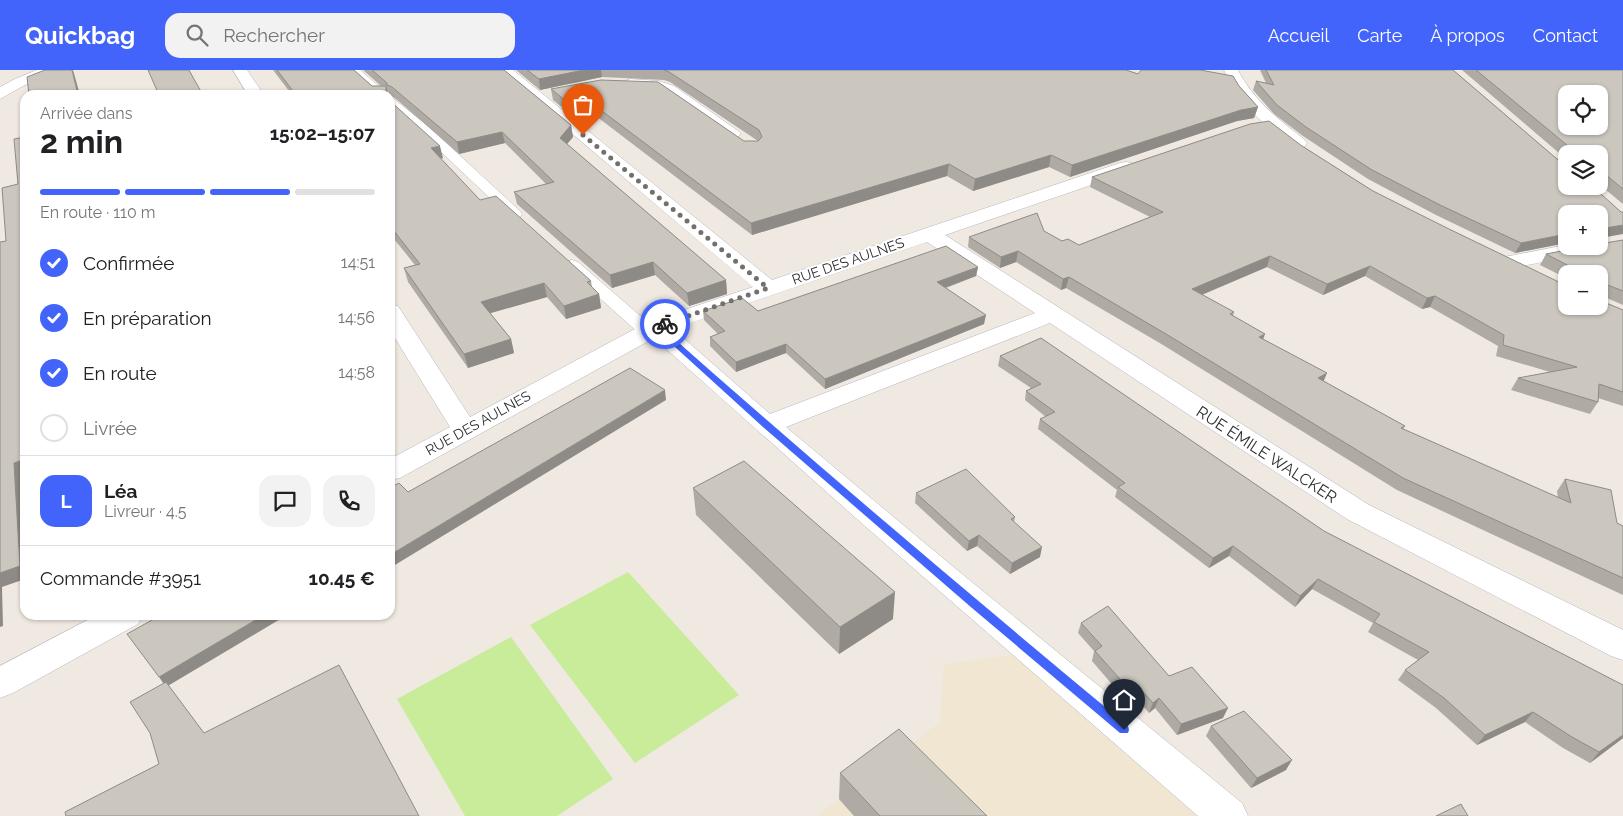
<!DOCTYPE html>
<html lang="fr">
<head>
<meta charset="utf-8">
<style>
  body { margin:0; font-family:Raleway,sans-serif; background:#f2f2f2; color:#202124; height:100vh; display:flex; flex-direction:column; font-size:19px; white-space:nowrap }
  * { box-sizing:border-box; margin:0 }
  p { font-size:16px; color:#757577 }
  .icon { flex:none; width:28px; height:28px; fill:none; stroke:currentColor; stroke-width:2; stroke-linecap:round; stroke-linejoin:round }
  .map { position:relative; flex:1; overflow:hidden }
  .sheet { position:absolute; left:20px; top:20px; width:375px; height:530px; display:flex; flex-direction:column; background:#fff; border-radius:15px; box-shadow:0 1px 4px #0004 }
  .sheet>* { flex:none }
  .controls { position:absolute; left:1558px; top:15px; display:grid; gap:10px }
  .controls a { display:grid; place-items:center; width:50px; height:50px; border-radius:10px; background:#fff; box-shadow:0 1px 4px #0004; font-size:25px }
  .pin { position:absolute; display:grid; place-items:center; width:42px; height:42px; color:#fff; margin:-51px -21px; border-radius:50% 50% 50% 0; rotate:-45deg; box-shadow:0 0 5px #0007 }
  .pin .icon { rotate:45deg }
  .courier { position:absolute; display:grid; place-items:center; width:50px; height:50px; margin:-25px; border:4px solid #4264fb; border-radius:50%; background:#fff; color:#222; box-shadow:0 1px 6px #0007 }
  .overview em { font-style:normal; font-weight:700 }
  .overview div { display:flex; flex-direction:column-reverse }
  .overview { display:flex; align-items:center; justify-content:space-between; height:85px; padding:0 20px }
  h1 { font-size:32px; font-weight:700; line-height:38px }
  .bar { display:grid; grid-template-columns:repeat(4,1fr); gap:8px 5px; align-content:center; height:60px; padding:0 20px }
  .bar i { height:6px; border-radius:4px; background:#e0e0e0 }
  .bar .active { background:#4264fb }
  .bar p { grid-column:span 4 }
  .line { display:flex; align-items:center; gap:12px; padding:0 20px; border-top:1px solid #e0e0e0 }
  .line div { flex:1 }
  .round { display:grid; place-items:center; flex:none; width:52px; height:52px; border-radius:15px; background:#f2f2f2 }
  ol { padding:0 20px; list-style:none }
  li { display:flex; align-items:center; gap:15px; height:55px }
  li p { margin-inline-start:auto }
  li .icon { padding:5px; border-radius:50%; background:#4264fb; color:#fff; stroke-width:4 }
  li:last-child { color:#757577 }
  li i { width:28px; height:28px; border:2px solid #e0e0e0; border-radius:50% }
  header { display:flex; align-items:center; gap:30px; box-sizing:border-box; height:70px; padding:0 25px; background:#4264fb; color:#fff }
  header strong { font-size:24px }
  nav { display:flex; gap:28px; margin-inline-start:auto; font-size:18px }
  .search { width:350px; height:45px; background:#f2f2f2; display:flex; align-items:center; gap:12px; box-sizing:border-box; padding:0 18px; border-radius:15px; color:#757577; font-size:19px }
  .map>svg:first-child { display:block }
</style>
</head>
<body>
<header>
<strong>Quickbag</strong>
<div class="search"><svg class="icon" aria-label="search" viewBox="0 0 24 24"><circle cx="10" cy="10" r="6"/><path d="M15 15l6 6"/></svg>Rechercher</div>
<nav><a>Accueil</a><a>Carte</a><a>À propos</a><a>Contact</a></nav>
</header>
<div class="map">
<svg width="1623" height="746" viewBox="0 0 1623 746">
  <rect width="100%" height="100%" fill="#efe9e1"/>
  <!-- education -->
  <polygon fill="#f0e6d1" points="1013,585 1201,746 817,746 940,652 944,594"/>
  <!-- pitch -->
  <g fill="#c9ec9a">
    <polygon points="628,502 739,625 635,693 530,555"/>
    <polygon points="511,567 613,709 557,746 465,746 397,629"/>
  </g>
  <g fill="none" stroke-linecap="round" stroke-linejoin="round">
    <!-- service casing -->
    <g stroke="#b4b7c1" stroke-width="1">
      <g id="service">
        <polygon points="348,0 360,0 389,25 376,25"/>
        <polygon points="390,28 394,29 430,58 520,141 522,144 520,147 510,147 422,64 390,37"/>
        <polygon points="572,190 578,192 653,257 656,261 653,265 647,266 641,265 566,198 564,195 566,192"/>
      </g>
    </g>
    <!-- minor casing -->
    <g stroke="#b4b7c1" stroke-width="1">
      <g id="minor">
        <polygon points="37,0 58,0 56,3 25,15 0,29 0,17 15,9"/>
        <polygon points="233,0 247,0 264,25 248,25"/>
        <path d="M497,0H513L772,210L1120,93L1126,92L1132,93L1135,97L1132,101L945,165L1369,435L1623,560V590L1611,586L1347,449L1050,253L786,357L951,495L1242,733L1248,746H1198L858,450L654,268L400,408L390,410V389L450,357L390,260V234L398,236L470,347L648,252L753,217ZM927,172L1035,243L770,344L673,259Z"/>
        <path d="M1224,0H1238C1253,30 1278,49 1304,69L1307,73L1304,77L1298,78L1292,77C1264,55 1238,33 1224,0Z"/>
        <polygon points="630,9 659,11 674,16 741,63 738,67 726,67 664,22 625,17 622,14 625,11"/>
        <polygon points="1599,170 1603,172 1606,176 1603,180 1512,198 1504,197 1501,192 1504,187 1566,175 1599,176"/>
        <polygon points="97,545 143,545 138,554 13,623 0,628 0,596"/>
      </g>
    </g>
    <!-- service -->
    <use href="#service" fill="#fff" fill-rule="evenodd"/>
    <!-- minor -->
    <use href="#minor" fill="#fff" fill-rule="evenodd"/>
  </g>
  <!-- wall -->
  <g fill="#afaba4">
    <polygon points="273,0 354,0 372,16 381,16 363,0 504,0 571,55 573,67 567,74 726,210 727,224 689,236 655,205 612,218 517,134 514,122 546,114 505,73 459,84 395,28 390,26 389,23 387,21 388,25 292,25"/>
    <polygon points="516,0 1126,0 1138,4 1239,16 1258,37 1254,48 1237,51 1070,107 1049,97 973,121 947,106 752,165 592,43 583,54 553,30 551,19 744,71 758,71 670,12 664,10 602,7 540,20"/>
    <polygon points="1260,0 1453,0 1564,95 1621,142 1599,171 1599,144 1566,144 1566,173 1515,183 1436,145 1368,109 1303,66 1274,44 1253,20 1256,11 1266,13"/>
    <polygon points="1462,0 1623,0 1623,134 1600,115 1599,115 1599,84 1566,84 1566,89"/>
    <polygon points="390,31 443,88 440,89 480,130 591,211 592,217 599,224 601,238 566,249 547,227 490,243 511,269 514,283 468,298 408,212 404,198 415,195 390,164"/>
    <polygon points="1302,76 1373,121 1566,236 1599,204 1566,204 1566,208 1540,195 1546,184 1623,170 1623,235 1602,226 1599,231 1623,240 1623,336 1598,328 1598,332 1590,344 1511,320 1518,308 1550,302 1496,286 1498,276 1430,237 1422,239 1365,206 1323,225 1267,197 1202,225 1234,242 1233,246 1263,269 1324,312 1405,356 1403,359 1558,428 1557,421 1565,409 1617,453 1623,456 1623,525 1397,420 1163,275 1066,218 1061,220 1016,192 1000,198 968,177 969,167 1044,161 1062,171 1079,175 1150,147 1090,117 1092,107"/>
    <polygon points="978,197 976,206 946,218 984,254 825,319 786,283 736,302 710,276 710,267 718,264 704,250 703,241 758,241"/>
    <polygon points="1000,286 1623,668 1590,693 1563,678 1525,652 1477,675 1436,638 1398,610 1405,600 1418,590 1368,562 1373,553 1312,519 1295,537 1229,486 1209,498 1115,427 1117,420 1038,359 1040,349 1046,347 1025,330 1026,321 1031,318 998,296"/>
    <polygon points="693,418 893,549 839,584 696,445"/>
    <polygon points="916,423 1015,447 1014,452 1040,487 1010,504 977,476 967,481 915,433"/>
    <polygon points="1081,553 1169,606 1223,648 1177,665 1155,638 1149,643 1131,622 1122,626 1092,591 1094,581 1078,563"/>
    <polygon points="1211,656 1286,700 1251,718 1206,666"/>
    <polygon points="840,703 987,746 854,746 839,729"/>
  </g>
  <!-- shaded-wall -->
  <g fill="#8e8b86">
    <polygon points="72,0 73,0 80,25 77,25"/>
    <polygon points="584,0 601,0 602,7 540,20 539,9"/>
    <polygon points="386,16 388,25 386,25"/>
    <polygon points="590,32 592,43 583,54 581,43"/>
    <polygon points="1258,37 1254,48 1237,51 1070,107 1072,95 1241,40"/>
    <polygon points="571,55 573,67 562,80 560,68"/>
    <polygon points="502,62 505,73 459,84 457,72"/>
    <polygon points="440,76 443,88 434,90 431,78"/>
    <polygon points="1051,85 1049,97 973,121 975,109"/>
    <polygon points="949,94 947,106 752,165 751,153"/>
    <polygon points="1623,155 1623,164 1601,168 1603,164 1605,158"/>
    <polygon points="1566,164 1566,173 1515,183 1521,173"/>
    <polygon points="1018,181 1016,192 1000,198 1001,187"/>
    <polygon points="1270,186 1267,197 1189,230 1192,219"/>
    <polygon points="653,192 655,205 612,218 610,205"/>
    <polygon points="1370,196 1365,206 1323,225 1327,214"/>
    <polygon points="978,197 976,206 936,221 937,212"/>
    <polygon points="1069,207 1066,218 1061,220 1063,209"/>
    <polygon points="726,210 727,224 689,236 687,223"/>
    <polygon points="544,213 547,227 484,245 481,232"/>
    <polygon points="1604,223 1599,231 1599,224"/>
    <polygon points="599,224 601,238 566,249 564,236"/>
    <polygon points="1435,226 1430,237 1422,239 1427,228"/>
    <polygon points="986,245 984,254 825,319 825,309"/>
    <polygon points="1265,264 1261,275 1259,267"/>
    <polygon points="511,269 514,283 468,298 464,284"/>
    <polygon points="786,274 786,283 736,302 736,292"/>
    <polygon points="1327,303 1322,315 1318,308"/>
    <polygon points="665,320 666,330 390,498 390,485"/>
    <polygon points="25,389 25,403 22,404 25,454 25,509 2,517 3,556 0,557 0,503 14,393"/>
    <polygon points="979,465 977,476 967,481 969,471"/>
    <polygon points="1233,476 1229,486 1209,498 1213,488"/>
    <polygon points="1042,477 1040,487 1010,504 1012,493"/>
    <polygon points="1318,509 1312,519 1295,537 1300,526"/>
    <polygon points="895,522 893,549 839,584 840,557"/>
    <polygon points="264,545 287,545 166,617 159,607"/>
    <polygon points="1134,612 1131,622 1122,626 1126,616"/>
    <polygon points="1159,628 1155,638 1149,643 1153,633"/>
    <polygon points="1228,638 1223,648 1177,665 1181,654"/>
    <polygon points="1533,642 1525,652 1477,675 1485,665"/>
    <polygon points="1623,665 1623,668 1590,693 1599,682"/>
    <polygon points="1292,690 1286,700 1251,718 1257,708"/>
  </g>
  <!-- building -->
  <g fill="#cbc7bf" stroke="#8e8b86" fill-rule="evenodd">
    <polygon points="45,0 72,0 78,25 29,25 27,7"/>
    <polygon points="148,0 189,0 195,11 203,25 159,25"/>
    <polygon points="277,0 354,0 372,16 386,16 386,25 296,25"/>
    <polygon points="372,0 504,0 571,55 560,68 726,210 687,223 653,192 610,205 514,122 554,112 502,62 457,72 392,17 387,15 387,13"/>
    <polygon points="527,0 584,0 539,9"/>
    <polygon points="664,0 1126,0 1138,4 1141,0 1200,0 1233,6 1239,16 1258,37 1241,40 1072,95 1051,85 975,109 949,94 751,153 590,32 581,43 551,19 601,10 658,12 744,71 758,71 762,67 759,60 669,2"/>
    <polygon points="1266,0 1453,0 1564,95 1566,95 1566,116 1592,116 1621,142 1623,142 1623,155 1605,158 1603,164 1599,164 1599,144 1566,144 1566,164 1521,173 1440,135 1372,100 1306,57 1277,35 1256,11 1274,15"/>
    <path d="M1476,0H1623V119L1606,105H1599V84H1573V80ZM1566,24H1599V56H1566Z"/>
    <polygon points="390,31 440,76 431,78 480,130 496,126 591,211 587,212 599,224 564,236 544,213 481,232 511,269 464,284 404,198 420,194 390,156"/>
    <polygon points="1269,51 1302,76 1373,121 1449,159 1563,214 1566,214 1566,236 1599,236 1599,230 1623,240 1623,322 1599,314 1598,332 1518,308 1577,297 1503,275 1504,265 1435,226 1427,228 1370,196 1327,214 1270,186 1192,219 1234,242 1230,244 1265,264 1259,267 1327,303 1318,308 1405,356 1401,358 1571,433 1565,409 1611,420 1617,453 1623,456 1623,508 1403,408 1166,264 1069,207 1063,209 1018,181 1001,187 969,167 1037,143 1044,161 1062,171 1068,169 1079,175 1163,142 1092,107 1250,54"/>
    <polygon points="25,67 25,262 24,262 25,274 25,389 14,393 20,496 0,503 0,172 6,171 2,118 18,114 14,69"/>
    <polygon points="1623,170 1623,221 1605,214 1604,223 1599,224 1599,204 1573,204 1573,198 1546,184 1588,176 1599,176 1599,174"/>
    <polygon points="946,176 978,197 937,212 986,245 825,309 786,274 736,292 710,267 725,261 703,241 742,228 758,241"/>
    <polygon points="1041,268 1324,461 1623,615 1623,665 1599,682 1572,667 1533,642 1485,665 1444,628 1405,600 1429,582 1374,552 1380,544 1318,509 1300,526 1233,476 1213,488 1118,417 1125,413 1040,349 1055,342 1026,321 1041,314 1000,286"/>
    <polygon points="630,298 665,320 390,485 390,418 399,413 408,422"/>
    <polygon points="744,391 895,522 840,557 693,418"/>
    <polygon points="966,399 1015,447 1011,449 1042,477 1012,493 979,465 969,471 916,423"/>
    <polygon points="1108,536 1169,606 1192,597 1228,638 1181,654 1159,628 1153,633 1134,612 1126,616 1095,581 1102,576 1081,553"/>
    <polygon points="161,545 264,545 159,607 127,564"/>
    <polygon points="339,595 419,746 66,746 65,742 159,694 150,663 130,632 166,612 204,663"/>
    <polygon points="1244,641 1292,690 1257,708 1211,656"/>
    <polygon points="899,659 987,746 880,746 840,703"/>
    <polygon points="1461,734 1468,746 1436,746"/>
  </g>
  <!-- route -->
  <path fill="#4264fb" d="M665,252L668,254L661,257C814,393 970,525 1128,656L1129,660L1128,663H1120L972,538L763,357L653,257Z"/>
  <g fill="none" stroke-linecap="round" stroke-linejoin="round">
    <!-- done -->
    <polyline stroke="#726f6d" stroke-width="5" stroke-dasharray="0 9" points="583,65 768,218 665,254"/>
  </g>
  <g text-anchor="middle" stroke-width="4" stroke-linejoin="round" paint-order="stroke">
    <!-- far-street labels -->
    <g font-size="14" fill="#2e2e2e" stroke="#fff">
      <text transform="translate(848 191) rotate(-19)" y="5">RUE DES AULNES</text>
      <text transform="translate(478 353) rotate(-29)" y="5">RUE DES AULNES</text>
    </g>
    <!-- street labels -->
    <g font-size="16" fill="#2e2e2e" stroke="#fff">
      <text transform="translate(1267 384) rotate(33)" y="6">RUE ÉMILE WALCKER</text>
    </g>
  </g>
</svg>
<div class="controls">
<a><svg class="icon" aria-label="locate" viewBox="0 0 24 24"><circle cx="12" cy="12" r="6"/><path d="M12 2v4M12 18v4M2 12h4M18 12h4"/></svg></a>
<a><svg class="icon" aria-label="layers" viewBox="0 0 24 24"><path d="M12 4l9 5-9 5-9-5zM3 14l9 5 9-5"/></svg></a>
<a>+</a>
<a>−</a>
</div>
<div class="pin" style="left:583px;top:65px;background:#ea580c"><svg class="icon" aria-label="bag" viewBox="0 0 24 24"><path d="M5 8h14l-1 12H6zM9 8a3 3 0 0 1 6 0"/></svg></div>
<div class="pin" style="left:1124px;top:660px;background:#1f2937"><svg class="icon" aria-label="home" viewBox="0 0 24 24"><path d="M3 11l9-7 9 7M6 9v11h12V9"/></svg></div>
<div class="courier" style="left:665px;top:254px"><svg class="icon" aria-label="bike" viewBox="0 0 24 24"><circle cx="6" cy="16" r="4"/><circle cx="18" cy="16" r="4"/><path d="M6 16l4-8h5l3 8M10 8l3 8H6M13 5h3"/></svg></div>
<section class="sheet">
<div class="overview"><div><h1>2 min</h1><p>Arrivée dans</p></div><em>15:02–15:07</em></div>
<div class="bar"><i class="active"></i><i class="active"></i><i class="active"></i><i></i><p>En route · 110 m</p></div>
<ol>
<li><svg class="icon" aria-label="check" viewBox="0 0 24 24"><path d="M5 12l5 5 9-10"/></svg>Confirmée<p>14:51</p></li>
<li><svg class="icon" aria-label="check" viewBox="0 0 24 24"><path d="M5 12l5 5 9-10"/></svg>En préparation<p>14:56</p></li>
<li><svg class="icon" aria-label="check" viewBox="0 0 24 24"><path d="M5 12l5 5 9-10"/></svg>En route<p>14:58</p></li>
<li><i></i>Livrée</li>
</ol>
<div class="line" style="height:90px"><b class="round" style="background:#4264fb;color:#fff">L</b><div><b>Léa</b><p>Livreur · 4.5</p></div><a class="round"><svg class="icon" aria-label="chat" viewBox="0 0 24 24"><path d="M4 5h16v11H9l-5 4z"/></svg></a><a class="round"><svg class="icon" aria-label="phone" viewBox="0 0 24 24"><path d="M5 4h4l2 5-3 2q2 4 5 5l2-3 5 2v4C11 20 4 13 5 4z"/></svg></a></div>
<div class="line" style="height:65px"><div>Commande #3951</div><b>10.45 €</b></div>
</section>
</div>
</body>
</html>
